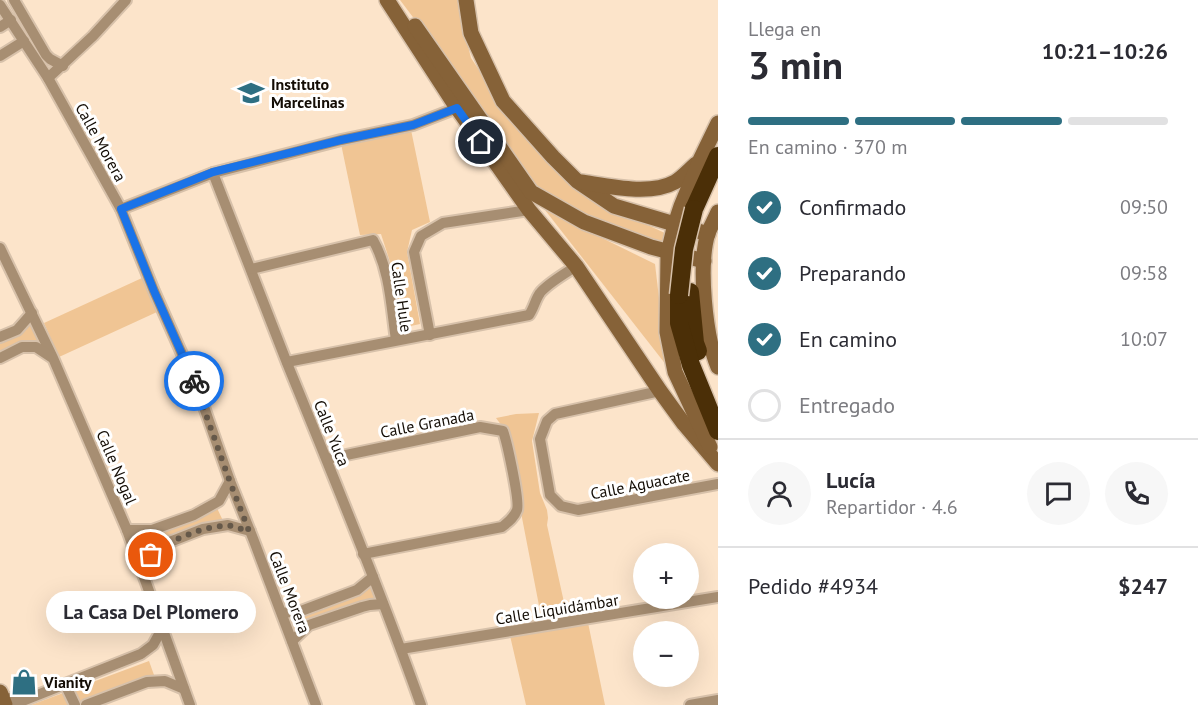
<!DOCTYPE html>
<html lang="es">
<head>
<meta charset="utf-8">
<style>
  body { margin:0; font-family:"PT Sans",sans-serif; background:#f7f7f7; color:#2b2b33; height:100vh; display:flex; flex-direction:column; font-size:22px; white-space:nowrap }
  * { box-sizing:border-box; margin:0 }
  p { font-size:20px; color:#7c7c81 }
  .icon { flex:none; width:33px; height:33px; fill:none; stroke:currentColor; stroke-width:2; stroke-linecap:round; stroke-linejoin:round }
  .map { position:relative; flex:1; overflow:hidden }
  .side { display:flex; flex-direction:column; background:#fff; width:480px }
  .side>* { flex:none }
  .controls { position:absolute; left:633px; top:543px; display:grid; gap:12px }
  .controls a { display:grid; place-items:center; width:66px; height:66px; border-radius:50%; background:#fff; box-shadow:0 6px 24px #0002; font-size:30px }
  .pin { position:absolute; display:grid; place-items:center; width:51px; height:51px; color:#fff; margin:-26px; border:3px solid #fff; border-radius:50%; box-shadow:0 2px 6px #0007 }
  .courier { position:absolute; display:grid; place-items:center; width:60px; height:60px; margin:-30px; border:4px solid #1a73e8; border-radius:50%; background:#fff; color:#222; box-shadow:0 2px 8px #0007 }
  .bubble { position:absolute; height:42px; border-radius:21px; background:#fff; box-shadow:0 6px 24px #0002; font-size:20px; font-weight:700; line-height:42px; text-align:center }
  .head em { font-style:normal; font-weight:700 }
  .head div { display:flex; flex-direction:column-reverse }
  .head { display:flex; align-items:center; justify-content:space-between; height:102px; padding:0 30px }
  h1 { font-size:39px; font-weight:700; line-height:45px }
  .bar { display:grid; grid-template-columns:repeat(4,1fr); gap:9px 6px; align-content:center; height:72px; padding:0 30px }
  .bar i { height:8px; border-radius:4px; background:#e1e1e2 }
  .bar .on { background:#2e6f82 }
  .bar p { grid-column:span 4 }
  .line { display:flex; align-items:center; gap:15px; padding:0 30px; border-top:2px solid #e1e1e2 }
  .line div { flex:1 }
  .round { display:grid; place-items:center; flex:none; width:63px; height:63px; border-radius:32px; background:#f7f7f7 }
  ol { padding:0 30px; list-style:none }
  li { display:flex; align-items:center; gap:18px; height:66px }
  li p { margin-inline-start:auto }
  li .icon { padding:6px; border-radius:50%; background:#2e6f82; color:#fff; stroke-width:4 }
  li:last-child { color:#7c7c81 }
  li i { width:33px; height:33px; border:3px solid #e1e1e2; border-radius:50% }
  main { display:flex; flex:1; min-height:0 }
  .map>svg:first-child { display:block }
</style>
</head>
<body>
<main>
<div class="map">
<svg width="718" height="705" viewBox="0 0 718 705">
  <rect width="100%" height="100%" fill="#fce4ca"/>
  <!-- green -->
  <g fill="#f0c594">
    <polygon points="400,0 459,0 464,30 471,58 499,100 605,205 669,235 666,248 583,217 535,185 462,82"/>
    <polygon points="410,125 430,222 412,230 407,252 420,324 397,329 391,265 381,234 360,235 340,139"/>
    <polygon points="545,210 655,264 667,366"/>
    <polygon points="142,278 157,312 59,357 44,323"/>
    <polygon points="31,322 39,343 0,357 0,342"/>
    <polygon points="539,413 532,441 540,493 547,510 548,518 547,525 567,616 586,613 605,705 526,705 508,627 542,621 505,430 496,418 516,414"/>
    <polygon points="217,508 224,523 142,558 133,534"/>
    <polygon points="370,586 376,601 293,635 290,617 307,614"/>
    <polygon points="149,661 154,675 71,705 31,705"/>
  </g>
  <g fill="none" stroke-linecap="round" stroke-linejoin="round">
    <!-- street casing -->
    <g stroke="#d7c1aa" stroke-width="14">
      <g id="street">
        <polyline points="14,0 46,55 50,59 63,66"/>
        <polyline points="0,5 48,78 121,209 154,291 198,390 230,481 254,541 316,705"/>
        <polyline points="0,27 11,20"/>
        <polyline points="0,56 24,41"/>
        <polyline points="48,78 93,36 126,0"/>
        <path d="M213,173C238,236 262,300 287,363C333,476 380,590 421,705"/>
        <polyline points="121,209 213,173 341,140 413,125 457,108"/>
        <polyline points="0,248 53,358 127,530 190,705"/>
        <path d="M251,269L373,240C390,270 391,306 396,340"/>
        <polyline points="430,335 414,252 421,236 443,223 529,210"/>
        <polyline points="0,337 17,330 32,313"/>
        <polyline points="0,358 22,347 36,347 51,357"/>
        <path d="M287,362L529,315C534,308 535,300 540,293C548,283 565,274 576,266"/>
        <polyline points="660,391 555,414 547,421 540,439 550,495 561,506 578,510 718,484"/>
        <path d="M327,459L480,427L503,431C507,442 520,501 517,510C514,518 508,522 502,527L363,554"/>
        <polyline points="127,530 152,530 194,515 219,501 230,481"/>
        <polyline points="140,564 167,543 203,529 228,525 250,531"/>
        <polyline points="282,613 301,611 357,590 373,577"/>
        <polyline points="292,641 309,625 362,607 370,605 383,604"/>
        <polyline points="401,649 718,597"/>
        <polyline points="65,684 75,705"/>
        <polyline points="2,696 20,702 141,654 153,645 162,629"/>
        <polyline points="86,705 147,682 165,681 184,689"/>
        <polyline points="690,705 718,700"/>
      </g>
    </g>
    <!-- secondary casing -->
    <g stroke="#d7c1aa" stroke-width="18">
      <g id="secondary">
        <polyline points="387,0 457,108 529,210 576,266 660,391 684,424 718,464"/>
        <polyline points="466,0 471,33 503,101 553,157 577,181 614,206 708,234"/>
        <polyline points="415,26 531,192 584,222 651,247 704,261"/>
        <path d="M581,182C608,186 650,196 675,182C682,178 689,170 696,164"/>
        <path d="M718,212C715,219 711,226 708,233C698,265 705,336 718,367"/>
        <polyline points="710,447 675,372 667,332 668,253 675,224 681,206 700,160 718,123"/>
        <polyline points="0,692 5,705"/>
      </g>
    </g>
    <!-- highway casing -->
    <g stroke="#d7c1aa" stroke-width="21">
      <g id="highway">
        <polyline points="694,209 718,156"/>
        <polyline points="690,292 695,343 698,351"/>
        <polyline points="679,295 679,323 691,365 718,431"/>
      </g>
    </g>
    <!-- street -->
    <use href="#street" stroke="#a78e72" stroke-width="10"/>
    <!-- secondary -->
    <use href="#secondary" stroke="#866238" stroke-width="15"/>
    <!-- highway -->
    <use href="#highway" stroke="#4b2f07" stroke-width="18"/>
    <!-- highway-bridge casing -->
    <g stroke="#d7c1aa" stroke-width="21" stroke-linecap="butt">
      <polyline id="highway-bridge" points="679,295 684,249 694,209"/>
    </g>
    <!-- highway-bridge -->
    <use href="#highway-bridge" stroke="#4b2f07" stroke-width="18"/>
  </g>
  <g fill="none" stroke-linecap="round" stroke-linejoin="round">
    <!-- done -->
    <polyline stroke="#655849" stroke-width="6" stroke-dasharray="0 10.8" points="151,555 167,543 203,529 228,525 249,531 230,482 194,381"/>
    <!-- route -->
    <polyline stroke="#1a73e8" stroke-width="8" points="194,381 154,291 121,209 213,172 341,140 413,125 457,108 481,142"/>
  </g>
  <!-- icons -->
  <defs>
    <g id="school-bare" transform="scale(2.07)"><path d="M0-5L7-2L0 1L-7-2ZM-4 1L0 2.5L4 1V4Q0 6-4 4Z" fill="#2e6f82" stroke="#fff" stroke-width="2.5" paint-order="stroke"/></g>
    <g id="shop-bare" transform="scale(2.07)"><path d="M-5-2.5h2.3a2.7 3.5 0 0 1 5.4 0H5L5.5 6h-11ZM-1.5-2.5h3a1.5 2.3 0 0 0-3 0Z" fill="#2e6f82" stroke="#fff" stroke-width="2.5" paint-order="stroke"/></g>
  </defs>
  <g fill-rule="evenodd">
    <use href="#school-bare" x="251" y="93"/>
    <use href="#shop-bare" x="24" y="682"/>
  </g>
  <g text-anchor="middle" stroke-width="6" stroke-linejoin="round" paint-order="stroke">
    <!-- poi labels -->
    <g font-size="16" font-weight="bold" fill="#130c04" stroke="#fff" text-anchor="start">
      <text x="271" y="90">Instituto<tspan x="271" dy="18">Marcelinas</tspan></text>
      <text x="44" y="688">Vianity</text>
    </g>
    <!-- street labels -->
    <g font-size="16" fill="#130c04" stroke="#fff">
      <text transform="translate(101 142) rotate(61)" y="6">Calle Morera</text>
      <text transform="translate(402 297) rotate(82)" y="6">Calle Hule</text>
      <text transform="translate(427 423) rotate(-11)" y="6">Calle Granada</text>
      <text transform="translate(332 433) rotate(68)" y="6">Calle Yuca</text>
      <text transform="translate(117 467) rotate(67)" y="6">Calle Nogal</text>
      <text transform="translate(640 484) rotate(-11)" y="6">Calle Aguacate</text>
      <text transform="translate(290 592) rotate(69)" y="6">Calle Morera</text>
      <text transform="translate(557 609) rotate(-9)" y="6">Calle Liquidámbar</text>
    </g>
  </g>
</svg>
<div class="controls">
<a>+</a>
<a>−</a>
</div>
<div class="pin" style="left:151px;top:555px;background:#ea580c"><svg class="icon" aria-label="bag" viewBox="0 0 24 24"><path d="M5 8h14l-1 12H6zM9 8a3 3 0 0 1 6 0"/></svg></div>
<div class="pin" style="left:481px;top:142px;background:#1f2937"><svg class="icon" aria-label="home" viewBox="0 0 24 24"><path d="M3 11l9-7 9 7M6 9v11h12V9"/></svg></div>
<div class="courier" style="left:194px;top:381px"><svg class="icon" aria-label="bike" viewBox="0 0 24 24"><circle cx="6" cy="16" r="4"/><circle cx="18" cy="16" r="4"/><path d="M6 16l4-8h5l3 8M10 8l3 8H6M13 5h3"/></svg></div>
<div class="bubble" style="left:46px;top:591px;width:210px">La Casa Del Plomero</div>
</div>
<section class="side">
<div class="head"><div><h1>3 min</h1><p>Llega en</p></div><em>10:21–10:26</em></div>
<div class="bar"><i class="on"></i><i class="on"></i><i class="on"></i><i></i><p>En camino · 370 m</p></div>
<ol>
<li><svg class="icon" aria-label="check" viewBox="0 0 24 24"><path d="M5 12l5 5 9-10"/></svg>Confirmado<p>09:50</p></li>
<li><svg class="icon" aria-label="check" viewBox="0 0 24 24"><path d="M5 12l5 5 9-10"/></svg>Preparando<p>09:58</p></li>
<li><svg class="icon" aria-label="check" viewBox="0 0 24 24"><path d="M5 12l5 5 9-10"/></svg>En camino<p>10:07</p></li>
<li><i></i>Entregado</li>
</ol>
<div class="line" style="height:108px"><a class="round"><svg class="icon" aria-label="person" viewBox="0 0 24 24"><circle cx="12" cy="8" r="4"/><path d="M4 21q1-7 8-7t8 7"/></svg></a><div><b>Lucía</b><p>Repartidor · 4.6</p></div><a class="round"><svg class="icon" aria-label="chat" viewBox="0 0 24 24"><path d="M4 5h16v11H9l-5 4z"/></svg></a><a class="round"><svg class="icon" aria-label="phone" viewBox="0 0 24 24"><path d="M5 4h4l2 5-3 2q2 4 5 5l2-3 5 2v4C11 20 4 13 5 4z"/></svg></a></div>
<div class="line" style="height:78px"><div>Pedido #4934</div><b>$247</b></div>
</section>
</main>
</body>
</html>
